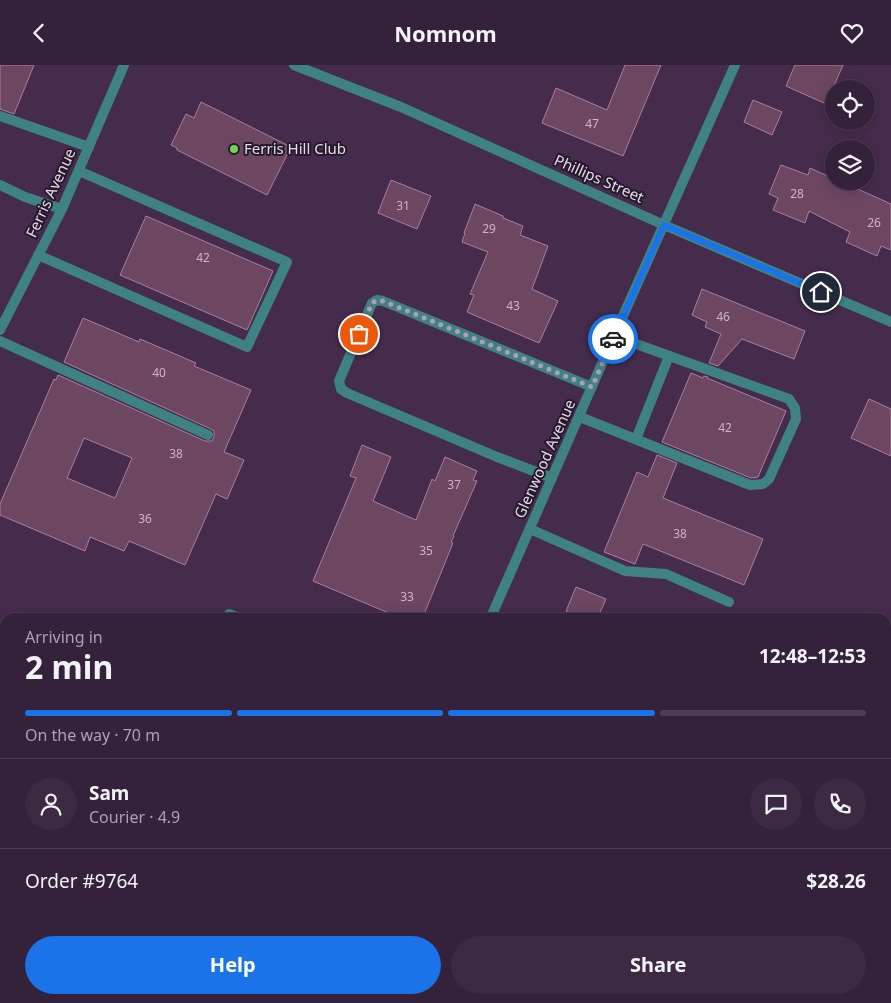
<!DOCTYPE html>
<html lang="en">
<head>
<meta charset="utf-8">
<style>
  body { margin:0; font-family:"Noto Sans",sans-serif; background:#3c2942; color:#f1f3f6; height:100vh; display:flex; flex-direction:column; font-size:19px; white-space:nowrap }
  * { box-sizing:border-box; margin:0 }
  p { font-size:16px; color:#a9a3af }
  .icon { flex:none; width:28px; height:28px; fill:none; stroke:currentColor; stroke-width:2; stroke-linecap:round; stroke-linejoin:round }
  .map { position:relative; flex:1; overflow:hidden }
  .details { position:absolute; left:0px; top:548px; width:891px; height:391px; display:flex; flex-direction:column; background:#34213a; border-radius:15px 15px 0 0; box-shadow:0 2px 12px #0003,0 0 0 1px #4e3e54 }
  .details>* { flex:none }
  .fabs { position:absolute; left:825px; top:15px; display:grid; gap:10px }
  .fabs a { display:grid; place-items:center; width:50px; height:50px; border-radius:50%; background:#34213a; box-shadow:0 2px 12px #0003,0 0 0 1px #4e3e54; font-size:25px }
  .pin { position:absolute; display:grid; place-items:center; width:42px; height:42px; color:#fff; margin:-21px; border:2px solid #fff; border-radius:50%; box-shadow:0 1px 5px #0007 }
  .courier { position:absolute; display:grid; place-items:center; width:50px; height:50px; margin:-25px; border:4px solid #1a73e8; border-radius:50%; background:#fff; color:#222; box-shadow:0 1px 6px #0007 }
  .headline em { font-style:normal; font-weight:700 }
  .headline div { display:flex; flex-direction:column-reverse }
  .headline { display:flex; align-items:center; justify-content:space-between; height:85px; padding:0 25px }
  h1 { font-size:32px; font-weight:700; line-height:38px }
  .bar { display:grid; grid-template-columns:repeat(4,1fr); gap:8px 5px; align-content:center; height:60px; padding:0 25px }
  .bar i { height:6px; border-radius:4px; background:#4e3e54 }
  .bar .current { background:#1a73e8 }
  .bar p { grid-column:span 4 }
  .line { display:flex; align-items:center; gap:12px; padding:0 25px; border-top:1px solid #4e3e54 }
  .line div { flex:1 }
  .round { display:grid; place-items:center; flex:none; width:52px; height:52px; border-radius:26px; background:#3c2942 }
  .cta { display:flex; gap:10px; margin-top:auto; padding:10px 25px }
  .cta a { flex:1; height:58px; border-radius:30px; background:#1a73e8; color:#fff; font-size:20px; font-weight:700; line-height:58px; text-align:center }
  .cta a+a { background:#3c2942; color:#f1f3f6 }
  header { display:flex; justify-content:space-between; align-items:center; height:65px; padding:0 25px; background:#34213a; font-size:22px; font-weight:700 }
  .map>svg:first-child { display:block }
</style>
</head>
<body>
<header><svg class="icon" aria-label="back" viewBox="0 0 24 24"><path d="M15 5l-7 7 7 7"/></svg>Nomnom<svg class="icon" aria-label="heart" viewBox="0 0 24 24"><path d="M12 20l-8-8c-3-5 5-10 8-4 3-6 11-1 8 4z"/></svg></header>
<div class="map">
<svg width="891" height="938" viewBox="0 0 891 938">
  <rect width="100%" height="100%" fill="#452c4d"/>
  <!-- building -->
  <g fill="#6d4762" stroke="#a97f9c" fill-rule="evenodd">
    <polygon points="0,0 34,0 14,49 0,44"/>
    <polygon points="625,0 661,0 623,91 542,58 556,23 607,45"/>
    <polygon points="795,0 843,0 826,39 786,21"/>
    <polygon points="753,35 782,47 772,70 744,57"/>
    <polygon points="201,37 291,82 267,130 177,85 177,83 171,80 186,49 194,53"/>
    <polygon points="781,100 808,110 810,103 834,114 834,116 840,116 891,139 891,185 881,181 877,191 846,177 850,167 809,146 805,158 773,145 778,133 769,129"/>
    <polygon points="391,115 431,131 417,164 378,148"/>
    <polygon points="475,139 503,151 503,153 523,161 520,170 548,181 532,224 558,236 539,278 467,247 474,230 470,229 488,187 462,177 465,168 464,168"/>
    <polygon points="146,151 273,206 247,265 120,210"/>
    <polygon points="702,224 805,266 794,294 742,274 718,301 709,298 721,269 705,262 707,257 692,250"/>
    <path d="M83,253L139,277L140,274L196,298L194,301L251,325L224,387L244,395L227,434L216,429L185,500L129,476L124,486L90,472L85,486L0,450V439L54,314L56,315L58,310L205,376H212L214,372V366L211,364L64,297ZM84,373L132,393L115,433L67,413Z"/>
    <polygon points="691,308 703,313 704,311 708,312 707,313 786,346 758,412 751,413 662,377"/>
    <polygon points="869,334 891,344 891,391 851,373"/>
    <polygon points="362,380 391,392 373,436 416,455 432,414 435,416 445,392 477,406 473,415 477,416 453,471 454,471 451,477 453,478 423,552 398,552 313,516 356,413 350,411"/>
    <polygon points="657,390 677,398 663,433 763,474 744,520 643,479 635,499 604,487 637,407 648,412"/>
    <polygon points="576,522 606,534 598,552 566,552 568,547 566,546"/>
  </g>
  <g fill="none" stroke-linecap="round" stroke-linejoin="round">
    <!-- lane -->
    <g stroke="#3f8283" stroke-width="10">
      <polyline points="0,51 89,82"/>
      <polyline points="0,120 25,132 62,144"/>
      <polyline points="38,190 247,282 287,197 79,106"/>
      <polyline points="0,276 208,370"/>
      <polyline points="580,352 750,420 763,419 769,414 796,354 795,343 789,334 614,271"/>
      <polyline points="636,374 669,291"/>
      <polyline points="552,413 497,392 347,328 341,324 339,316 372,238 377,235 383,236 592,322"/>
      <polyline points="530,464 625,506 666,509 729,537"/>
      <polyline points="227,552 229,549 237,552"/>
      <polyline points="0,706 5,708"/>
      <polyline points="886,782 891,784"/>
      <polyline points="0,807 5,809"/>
      <polyline points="886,841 891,843"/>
      <polyline points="442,934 453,938"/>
      <polyline points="553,938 555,934"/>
    </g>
    <!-- street -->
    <g stroke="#3f8283" stroke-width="10">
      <polyline points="294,0 401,42 664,160 891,257"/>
      <polyline points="0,265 62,144 124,0"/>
      <polyline points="491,552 614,271 735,0"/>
      <polyline points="886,896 891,885"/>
      <polyline points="330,938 332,934"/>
      <polyline points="869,938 871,934"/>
    </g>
  </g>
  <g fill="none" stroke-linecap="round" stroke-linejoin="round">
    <!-- done -->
    <polyline stroke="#af9cb5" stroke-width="5" stroke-dasharray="0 9" points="359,269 372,238 377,235 383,236 592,322 613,274"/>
    <!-- route -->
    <polyline stroke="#1a73e8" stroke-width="6" points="613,274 664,160 821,227"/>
  </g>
  <!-- markers -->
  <circle fill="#7ad157" stroke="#251a29" stroke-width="2" cx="234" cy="84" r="5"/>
  <g text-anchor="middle" stroke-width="4" stroke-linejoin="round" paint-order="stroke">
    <!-- number labels -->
    <g font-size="12" fill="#c9b4ca">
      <text x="592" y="63">47</text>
      <text x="797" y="133">28</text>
      <text x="403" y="145">31</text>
      <text x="874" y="162">26</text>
      <text x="489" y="168">29</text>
      <text x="203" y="197">42</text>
      <text x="513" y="245">43</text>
      <text x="723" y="256">46</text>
      <text x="159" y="312">40</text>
      <text x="725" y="367">42</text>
      <text x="176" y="393">38</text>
      <text x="454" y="424">37</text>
      <text x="145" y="458">36</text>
      <text x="680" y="473">38</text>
      <text x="426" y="490">35</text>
      <text x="407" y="536">33</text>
    </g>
    <!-- poi labels -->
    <g font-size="15" fill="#e8d9ed" stroke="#251a29" text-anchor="start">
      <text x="244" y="89">Ferris Hill Club</text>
    </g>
    <!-- street labels -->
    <g font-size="15" fill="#e8d9ed" stroke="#251a29">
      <text transform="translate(599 114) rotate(24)" y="5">Phillips Street</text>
      <text transform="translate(51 128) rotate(-65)" y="5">Ferris Avenue</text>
      <text transform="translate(545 394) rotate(-66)" y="5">Glenwood Avenue</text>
    </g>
  </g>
</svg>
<div class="fabs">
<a><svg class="icon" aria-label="locate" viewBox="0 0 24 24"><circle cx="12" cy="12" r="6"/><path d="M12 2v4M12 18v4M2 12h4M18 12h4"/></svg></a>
<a><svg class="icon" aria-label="layers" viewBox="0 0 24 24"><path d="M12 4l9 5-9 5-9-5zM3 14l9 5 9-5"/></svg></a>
</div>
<div class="pin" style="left:359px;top:269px;background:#ea580c"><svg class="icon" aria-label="bag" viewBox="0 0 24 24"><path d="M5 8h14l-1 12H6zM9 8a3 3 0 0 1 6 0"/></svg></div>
<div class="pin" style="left:821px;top:227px;background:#1f2937"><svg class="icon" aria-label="home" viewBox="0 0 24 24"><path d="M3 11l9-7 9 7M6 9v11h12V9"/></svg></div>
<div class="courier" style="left:613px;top:274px"><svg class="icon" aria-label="car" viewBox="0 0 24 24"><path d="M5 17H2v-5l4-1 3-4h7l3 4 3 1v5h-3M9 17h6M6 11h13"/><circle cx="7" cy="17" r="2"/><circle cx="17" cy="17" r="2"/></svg></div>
<section class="details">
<div class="headline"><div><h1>2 min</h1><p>Arriving in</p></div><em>12:48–12:53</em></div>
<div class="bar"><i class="current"></i><i class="current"></i><i class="current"></i><i></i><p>On the way · 70 m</p></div>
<div class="line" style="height:90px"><a class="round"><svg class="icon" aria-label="person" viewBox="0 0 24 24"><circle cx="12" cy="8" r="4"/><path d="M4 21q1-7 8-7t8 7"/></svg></a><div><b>Sam</b><p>Courier · 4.9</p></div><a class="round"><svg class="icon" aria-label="chat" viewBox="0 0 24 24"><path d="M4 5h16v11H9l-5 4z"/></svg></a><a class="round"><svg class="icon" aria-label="phone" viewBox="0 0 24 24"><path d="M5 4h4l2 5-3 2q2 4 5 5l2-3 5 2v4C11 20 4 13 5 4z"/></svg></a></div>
<div class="line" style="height:65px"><div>Order #9764</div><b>$28.26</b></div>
<div class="cta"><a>Help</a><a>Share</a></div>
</section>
</div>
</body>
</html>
